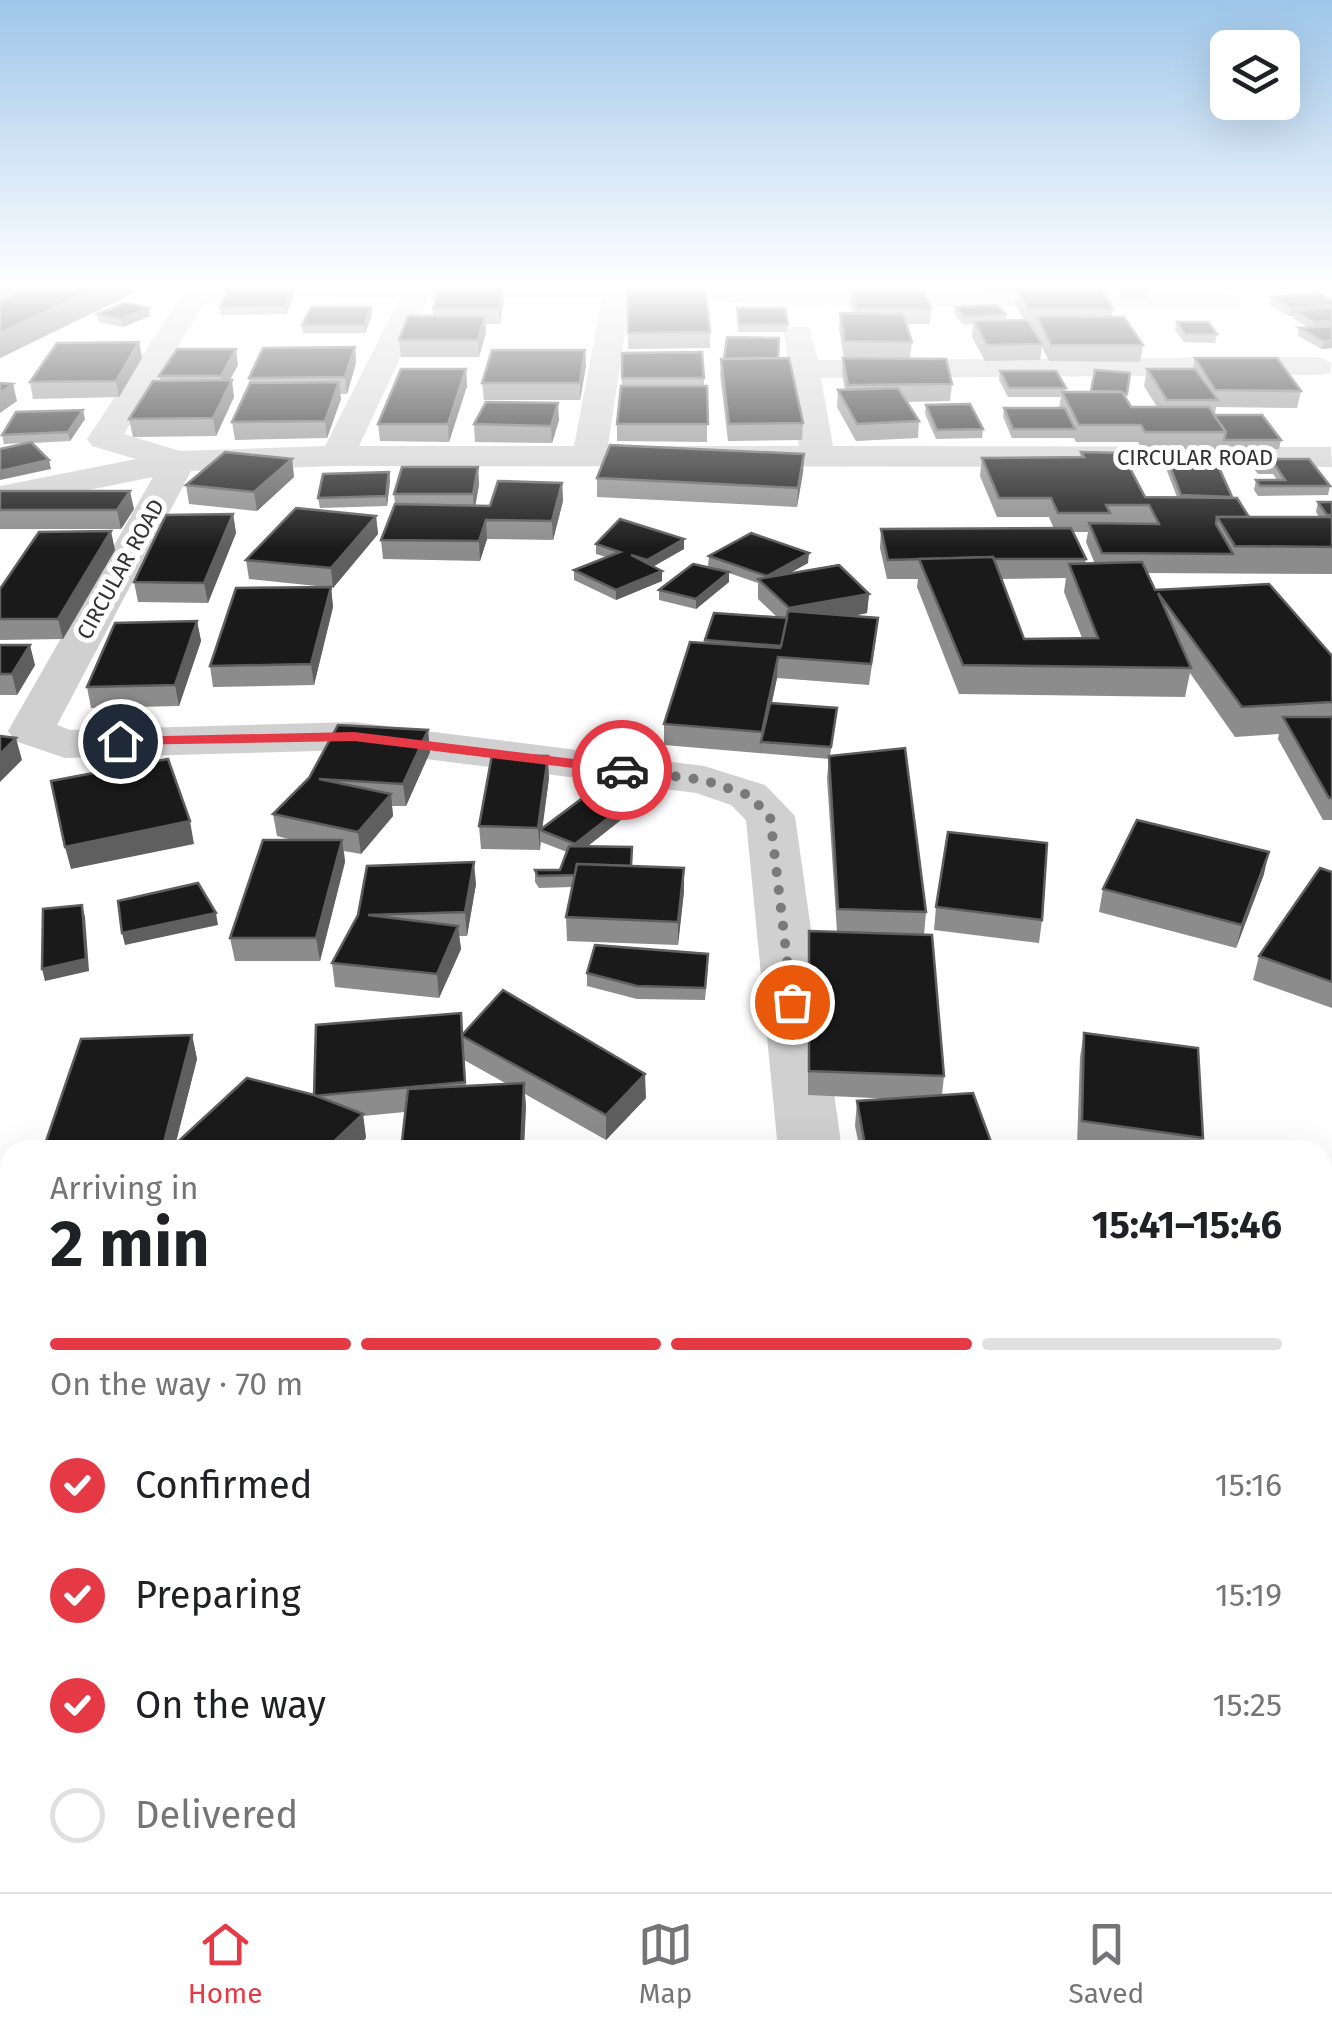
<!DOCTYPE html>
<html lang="en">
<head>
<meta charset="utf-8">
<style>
  body { margin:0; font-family:"Fira Sans",sans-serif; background:#f6f6f6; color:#202124; height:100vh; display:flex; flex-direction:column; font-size:38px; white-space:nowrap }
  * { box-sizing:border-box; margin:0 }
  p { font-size:32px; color:#757577 }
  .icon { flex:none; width:55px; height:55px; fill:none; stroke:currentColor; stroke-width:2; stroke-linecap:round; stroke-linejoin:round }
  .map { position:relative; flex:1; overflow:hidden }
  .drawer { position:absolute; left:0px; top:1140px; width:1332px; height:752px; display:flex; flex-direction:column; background:#fff; border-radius:30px 30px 0 0; box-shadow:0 10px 40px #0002 }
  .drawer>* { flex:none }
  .tools { position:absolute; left:1210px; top:30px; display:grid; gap:20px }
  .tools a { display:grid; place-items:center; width:90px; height:90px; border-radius:15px; background:#fff; box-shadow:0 10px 40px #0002; font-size:50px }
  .pin { position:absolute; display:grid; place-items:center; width:85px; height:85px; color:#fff; margin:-42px; border:5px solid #fff; border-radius:50%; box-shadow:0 2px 10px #0007 }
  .courier { position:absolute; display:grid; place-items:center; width:100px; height:100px; margin:-50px; border:8px solid #e63946; border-radius:50%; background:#fff; color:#222; box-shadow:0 2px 12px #0007 }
  .head em { font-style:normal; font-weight:700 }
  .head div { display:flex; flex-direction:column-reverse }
  .head { display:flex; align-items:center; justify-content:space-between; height:170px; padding:0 50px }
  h1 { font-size:65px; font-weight:700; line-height:75px }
  .bar { display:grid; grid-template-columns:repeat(4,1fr); gap:15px 10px; align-content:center; height:120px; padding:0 50px }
  .bar i { height:12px; border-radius:8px; background:#e0e0e0 }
  .bar .current { background:#e63946 }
  .bar p { grid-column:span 4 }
  ol { padding:0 50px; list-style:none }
  li { display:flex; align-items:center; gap:30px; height:110px }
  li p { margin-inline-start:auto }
  li .icon { padding:10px; border-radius:50%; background:#e63946; color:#fff; stroke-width:4 }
  li:last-child { color:#757577 }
  li i { width:55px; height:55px; border:5px solid #e0e0e0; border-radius:50% }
  .tabs { display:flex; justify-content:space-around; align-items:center; height:140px; border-top:2px solid #e0e0e0; background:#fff; font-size:28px; color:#757577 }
  .tabs a { display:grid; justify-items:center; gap:5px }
  .tabs .current { color:#e63946 }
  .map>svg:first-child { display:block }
</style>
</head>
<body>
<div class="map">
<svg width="1332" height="1892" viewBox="0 0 1332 1892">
  <rect width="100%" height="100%" fill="#fff"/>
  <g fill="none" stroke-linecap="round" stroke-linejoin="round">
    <!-- minor -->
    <g fill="#d0d0d0" fill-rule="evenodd">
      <path d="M217,284H670L1228,293L1242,301L1238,307L793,305L630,299L608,446H799L784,333L789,327H809L818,360L1319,357L1332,363L1330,373L1319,375L821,378L833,446L1331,447L1332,467L337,466L191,471L57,725L70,730L354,722L704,766L765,785L795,816L842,1150H778L746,820L731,805L696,793L354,750L65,758L15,741L8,731L153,477L0,508V486L136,459L92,446L87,439L184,292ZM229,297L400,298L325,446L180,451L124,434L204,304ZM428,298H602L574,446H359Z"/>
      <polygon points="888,1882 982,1882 986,1892 892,1892"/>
    </g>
  </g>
  <!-- wall -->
  <g fill="#8c8c8c" fill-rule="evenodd">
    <polygon points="0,284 152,284 0,358"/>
    <polygon points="792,284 845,284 844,288 793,288"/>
    <polygon points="850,284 951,284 951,286 851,285"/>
    <polygon points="984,284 1061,284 1060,288 1073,288 1071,284 1107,284 1110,289 1109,297 1105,297 1113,309 1112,317 1143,345 1140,362 1049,361 1042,347 1040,360 985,361 972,337 973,324 964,325 955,315 955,307 1006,314 1006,321 1024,320 1015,304 1016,292 989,292"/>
    <polygon points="1111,284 1143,284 1148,290 1147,298 1122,298"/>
    <polygon points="628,286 710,332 710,348 628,349"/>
    <polygon points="293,288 294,296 286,314 221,315 220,307"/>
    <polygon points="851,290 931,309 930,324 906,324 912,342 910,358 844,358 839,329 840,313 853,313 850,305"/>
    <polygon points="1318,293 1332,348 1322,349 1298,336 1299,328 1308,327 1293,319 1294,316 1289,316 1270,305 1271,297"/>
    <polygon points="504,300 500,324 485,324 486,332 479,357 401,357 399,340 433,316 433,309"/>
    <polygon points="737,308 788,324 787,332 738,332"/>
    <polygon points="97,314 150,316 123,327 99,322"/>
    <polygon points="372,315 365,333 303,333 302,325"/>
    <polygon points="1177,322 1217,334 1215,343 1184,342 1175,330"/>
    <polygon points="139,342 142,358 119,397 33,399 30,382"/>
    <polygon points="355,347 356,363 347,394 340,394 341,399 327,438 235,440 232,422 250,383 249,378"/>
    <polygon points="622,353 704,378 704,386 707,386 707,442 617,441 617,424 622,386"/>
    <polygon points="778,358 803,423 802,440 728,441 720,375 721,359"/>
    <polygon points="843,358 952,384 950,401 907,402 919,421 918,438 856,441 837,407 838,390 845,390 842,374"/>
    <polygon points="1195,358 1301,391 1297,408 1216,407 1215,415 1281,440 1279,449 1142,449 1138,442 1076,442 1074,438 1012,438 1003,417 1004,408 1059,408 1061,397 1008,397 999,380 1000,371 1066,388 1065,392 1091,392 1130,373 1126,399 1131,407 1157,407 1144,386 1147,369 1193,369"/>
    <polygon points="238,365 230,380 234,397 216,436 133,437 129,419 160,381 159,376"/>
    <polygon points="586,366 580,400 484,400 482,383"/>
    <polygon points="466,369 467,386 449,442 380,441 378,424"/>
    <polygon points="926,405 983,429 982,438 936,439 925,414"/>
    <polygon points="85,419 70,441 32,443 51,469 27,443 4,444 2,435"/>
    <polygon points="559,420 552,443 475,442 474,424"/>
    <path d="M1081,452L1145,497H1177L1167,471L1168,461L1232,497L1249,517H1319L1316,512L1318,502H1332V574L1147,573L1155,590L1332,656V820H1323L1278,739L1279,734L1235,737L1190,673L1185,697L959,694L917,587L918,579H887L880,548L881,529H1054L1049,517H997L980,476L982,458L1080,457ZM1073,532H1088L1086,542L1095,564H1085L1086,559ZM1066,578L1064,592L1082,638L1024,639L1001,579Z"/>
    <polygon points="804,454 803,472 797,507 597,497 597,478"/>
    <polygon points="292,459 294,477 257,511 189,504 186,485"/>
    <polygon points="1256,459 1309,459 1330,486 1328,495 1258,496 1254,490 1256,480 1277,480 1273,474 1258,474 1254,469"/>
    <polygon points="478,467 479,485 475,506 490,506 562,483 563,501 553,540 487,539 480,561 383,559 381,540 395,504 394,494"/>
    <polygon points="390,481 387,506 320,508 318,498"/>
    <polygon points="0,491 134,509 121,529 0,529"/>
    <polygon points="233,514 236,533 208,603 138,602 134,582"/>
    <polygon points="376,516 378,534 333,588 331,587 333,607 314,685 213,687 210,666 326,587 249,579 246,560"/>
    <polygon points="684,539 684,549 654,566 662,581 616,600 574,580 574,570 606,557 596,554 596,544"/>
    <polygon points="115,550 63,639 0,640 0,589"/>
    <polygon points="709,556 808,563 788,574 869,594 867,613 854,616 876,638 869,685 777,678 772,703 837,708 830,756 926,912 924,935 944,1076 942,1095 994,1150 860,1150 855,1126 857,1101 894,1099 808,1095 808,954 809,931 837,932 827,778 829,759 664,745 664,724 705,640 777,617 758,599 758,583 729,573 729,582 696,609 659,600 659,590 725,571 708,566"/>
    <polygon points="197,621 201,641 179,706 91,708 87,687"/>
    <polygon points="0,645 35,665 17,695 0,695"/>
    <polygon points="428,730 430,752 406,806 392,806 393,816 361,854 344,851 345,862 320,961 235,961 230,938 292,840 277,836 273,814 309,778"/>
    <polygon points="549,778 542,828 626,816 588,846 632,866 684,868 684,891 678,945 567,941 566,917 572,887 539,888 535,882 535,870 560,870 567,852 541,842 540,850 481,849 479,826"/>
    <polygon points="1332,872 1332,1008 1253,980 1259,956"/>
    <polygon points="1264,874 1236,948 1099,912 1103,889"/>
    <polygon points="476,884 467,936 459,936 461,949 439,998 335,987 332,963 358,915"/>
    <polygon points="936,907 1042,920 1039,943 934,930"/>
    <polygon points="708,966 705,1000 637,999 587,986 587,973"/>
    <path d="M461,1013L463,1034L646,1098L606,1140L525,1094L526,1107L405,1112L363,1116L366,1138L355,1150H43L192,1035L197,1059L175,1145L314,1096ZM464,1060L507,1084L466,1086Z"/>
    <polygon points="1084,1033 1203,1138 1199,1150 1108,1150 1077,1146 1080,1057"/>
    <polygon points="1332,1261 1332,1380 1322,1375 1322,1273"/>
    <polygon points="0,1316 10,1318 10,1441 0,1439"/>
    <polygon points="1322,1495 1332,1497 1332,1806 1322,1804"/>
    <polygon points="1076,1882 1250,1882 1255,1892 1079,1892"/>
  </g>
  <!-- shaded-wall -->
  <g fill="#5f5f5f">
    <polygon points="16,284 53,284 21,305"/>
    <polygon points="105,284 152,284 0,358 0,333"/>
    <polygon points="503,285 504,300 500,324 499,308"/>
    <polygon points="293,288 294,296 286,314 285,306"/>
    <polygon points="1332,305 1332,313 1295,311 1294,316 1289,316 1291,308"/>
    <polygon points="371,307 372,315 365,333 364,325"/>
    <polygon points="149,308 150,316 123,327 122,319"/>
    <polygon points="485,316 486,332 479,357 478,340"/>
    <polygon points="1332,321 1332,329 1313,331 1315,322"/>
    <polygon points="1332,340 1332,348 1322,349 1324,341"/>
    <polygon points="139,342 142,358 119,397 116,381"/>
    <polygon points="355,347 356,363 347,394 345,377"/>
    <polygon points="236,349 238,365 223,392 221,376"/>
    <polygon points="585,350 586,366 580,400 580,383"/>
    <polygon points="466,369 467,386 449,442 448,424"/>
    <polygon points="232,380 234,397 216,436 213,418"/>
    <polygon points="339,382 341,399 327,438 325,421"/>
    <polygon points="13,384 17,401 0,413 0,393"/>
    <polygon points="558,403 559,420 552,443 551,426"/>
    <polygon points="83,410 85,419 70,441 68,432"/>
    <polygon points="804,454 803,472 797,507 798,488"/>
    <polygon points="292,459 294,477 257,511 254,492"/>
    <polygon points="49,460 51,469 0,480 0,471"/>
    <polygon points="478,467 479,485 474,513 473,494"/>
    <polygon points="389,472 390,481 387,506 386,496"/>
    <polygon points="562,483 563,501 553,540 552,521"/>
    <polygon points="130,491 134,509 121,529 117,510"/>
    <polygon points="233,514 236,533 208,603 204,583"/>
    <polygon points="376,516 378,534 333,588 331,568"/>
    <polygon points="486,520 487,539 480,561 479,541"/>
    <polygon points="111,531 115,550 63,639 58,619"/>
    <polygon points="684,539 684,549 647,570 647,560"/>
    <polygon points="809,553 808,563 767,586 767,576"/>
    <polygon points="662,571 662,581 616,600 616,590"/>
    <polygon points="729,572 729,582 696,609 696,599"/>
    <polygon points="331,587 333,607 314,685 311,664"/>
    <polygon points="869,594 867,613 788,629 789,608"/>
    <polygon points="197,621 201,641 179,706 175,685"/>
    <polygon points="30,645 35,665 17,695 12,674"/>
    <polygon points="778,657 777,678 763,742 761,742 761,753 762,732"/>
    <polygon points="428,730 430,752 406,806 403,784"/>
    <polygon points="16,738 22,760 0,782 0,754"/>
    <polygon points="548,756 549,778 542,831 540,830 540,850 538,828"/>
    <polygon points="391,794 393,816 361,854 358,832"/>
    <polygon points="626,804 626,816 575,856 575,844"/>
    <polygon points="190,821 194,844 71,869 65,847"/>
    <polygon points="342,840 345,862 320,961 316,938"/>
    <polygon points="1269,852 1264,874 1236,948 1242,925"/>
    <polygon points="474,862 476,884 467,936 465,912"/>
    <polygon points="684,868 684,891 678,945 678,922"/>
    <polygon points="82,905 85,917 89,971 45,981 42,969"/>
    <polygon points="216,913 218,925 125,945 122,933"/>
    <polygon points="458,926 461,949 439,998 437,974"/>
    <polygon points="192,1035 197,1059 174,1150 162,1150"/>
    <polygon points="645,1074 646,1098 606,1140 606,1115"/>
    <polygon points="524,1083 526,1107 524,1150 521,1150"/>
    <polygon points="363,1114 366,1138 355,1150 325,1150"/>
    <polygon points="576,1882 585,1882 582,1892 573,1892"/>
  </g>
  <!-- building -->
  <g fill="#1a1a1a" stroke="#5f5f5f" stroke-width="2.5">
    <polygon points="39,284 105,284 0,333 0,302"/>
    <polygon points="1076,284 1107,284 1110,289 1078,288"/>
    <polygon points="1118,284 1143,284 1148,290 1124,290"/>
    <polygon points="503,285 499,308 433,309 439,286"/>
    <polygon points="628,286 705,286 710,332 628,333"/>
    <polygon points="293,288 285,306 220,307 229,289"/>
    <polygon points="1017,288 1100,288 1113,309 1028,309"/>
    <polygon points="851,290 923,290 931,309 857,309"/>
    <polygon points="1318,293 1332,301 1332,305 1291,308 1271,297"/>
    <polygon points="125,303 149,308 122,319 97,314"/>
    <polygon points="996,305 1006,314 965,317 955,307"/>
    <polygon points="311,307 371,307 364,325 302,325"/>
    <polygon points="737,308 785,308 788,324 739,324"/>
    <polygon points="1332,308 1332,321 1315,322 1295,311"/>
    <polygon points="840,313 903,314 912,342 845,341"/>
    <polygon points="408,316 485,316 478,340 399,340"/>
    <polygon points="1037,316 1124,317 1143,345 1051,345"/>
    <polygon points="1027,320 1042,344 987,345 974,321"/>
    <polygon points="1177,322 1208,322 1217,334 1185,334"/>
    <polygon points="1332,326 1332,340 1324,341 1299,328"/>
    <polygon points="727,337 779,338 778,358 724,359"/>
    <polygon points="139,342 116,381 30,382 57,343"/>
    <polygon points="355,347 345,377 249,378 263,348"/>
    <polygon points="177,349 236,349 221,376 159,376"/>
    <polygon points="492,350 585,350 580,383 482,383"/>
    <polygon points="702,352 704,378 622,378 622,353"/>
    <polygon points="789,358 803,423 729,424 721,359"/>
    <polygon points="843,358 946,359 952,384 848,385"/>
    <polygon points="1195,358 1277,358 1301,391 1215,390"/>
    <polygon points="401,369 466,369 448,424 378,424"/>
    <polygon points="1147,369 1195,369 1218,400 1167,400"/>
    <polygon points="1095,370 1130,373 1127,394 1123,394 1122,392 1091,391"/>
    <polygon points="1000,371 1056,371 1066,388 1009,388"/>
    <polygon points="232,380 213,418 129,419 153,381"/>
    <polygon points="339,382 325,421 232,422 250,383"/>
    <polygon points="0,383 13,384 0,393"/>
    <polygon points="621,386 707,386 708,424 617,424"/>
    <polygon points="898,388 919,421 857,424 838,390"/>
    <polygon points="1062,392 1122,392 1131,407 1209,407 1226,432 1145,432 1141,425 1079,425"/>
    <polygon points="486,402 558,403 551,426 474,424"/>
    <polygon points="970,404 983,429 937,430 926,405"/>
    <polygon points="1004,408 1065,408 1075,429 1013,429"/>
    <polygon points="83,410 68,432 2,435 16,412"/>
    <polygon points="1214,415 1262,415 1281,440 1224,440 1226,432"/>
    <polygon points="31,442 49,460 0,471 0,449"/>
    <polygon points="610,445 804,454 798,488 597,478"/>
    <polygon points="225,452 292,459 254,492 186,485"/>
    <polygon points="1081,452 1122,453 1145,497 1237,498 1249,517 1217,517 1216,524 1233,554 1102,553 1089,523 1159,524 1149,505 1106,505 1110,513 1058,513 1051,498 999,498 982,458 1084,457"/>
    <polygon points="1256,459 1309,459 1330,486 1260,486 1256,480 1285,480 1275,465 1260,465"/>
    <polygon points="1168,461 1217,463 1232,497 1181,495"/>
    <polygon points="402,467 478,467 473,494 394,494"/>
    <polygon points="389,472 386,496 318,498 323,474"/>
    <polygon points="498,481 562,483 552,521 486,520 479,541 381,540 395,504 490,506"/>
    <polygon points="0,491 130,491 117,510 0,510"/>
    <polygon points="1318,502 1332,502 1332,515 1327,515"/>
    <polygon points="296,508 376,516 331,568 246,560"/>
    <polygon points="233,514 204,583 134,582 166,515"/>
    <polygon points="1217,517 1332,517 1332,547 1235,546"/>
    <polygon points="620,519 684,539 647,560 631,555 662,571 616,590 574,570 620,552 596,544"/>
    <polygon points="1071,528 1086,559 993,559 993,557 888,560 881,529"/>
    <polygon points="111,531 58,619 0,619 0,589 39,532"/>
    <polygon points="751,533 809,553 767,576 709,556"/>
    <polygon points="993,557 1024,639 1098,638 1069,564 1142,562 1155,590 1269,584 1332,656 1332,702 1242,707 1158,593 1191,668 963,665 919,559"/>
    <polygon points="693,564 729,572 696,599 659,590"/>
    <polygon points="839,565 869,594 789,608 758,579"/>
    <polygon points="331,587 311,664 210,666 236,588"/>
    <polygon points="788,611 878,618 871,664 778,657 762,732 664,724 690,642 780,648"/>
    <polygon points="714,613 787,618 781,646 705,640"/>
    <polygon points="197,621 175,685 87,687 115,623"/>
    <polygon points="0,645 30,645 12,674 0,674"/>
    <polygon points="770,703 837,708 831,747 761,742"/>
    <polygon points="1283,717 1332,717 1332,798 1329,798"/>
    <polygon points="338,725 428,730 403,784 319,779 391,794 358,832 273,814 309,778"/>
    <polygon points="0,736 16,738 0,754"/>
    <polygon points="905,748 926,912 838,909 829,756"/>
    <polygon points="492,755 548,756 538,828 479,826"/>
    <polygon points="168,759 190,821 65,847 51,781"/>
    <polygon points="592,791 626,804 575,844 540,830"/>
    <polygon points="1137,820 1269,852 1242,925 1103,889"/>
    <polygon points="948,832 1047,843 1042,920 936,907"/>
    <polygon points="263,840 342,840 316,938 230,938"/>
    <polygon points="569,846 632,847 631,866 577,864 575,875 538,876 535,870 560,870"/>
    <polygon points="474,862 465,912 368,915 458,926 437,974 332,963 358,915 367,866"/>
    <polygon points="577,864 684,868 678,922 566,917"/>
    <polygon points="1320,868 1332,872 1332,982 1259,956"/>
    <polygon points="198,883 216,913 122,933 118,901"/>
    <polygon points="82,905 86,959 42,969 43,909"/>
    <polygon points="809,931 932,935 944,1076 809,1071"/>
    <polygon points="595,945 708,954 705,988 637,986 587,973"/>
    <polygon points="503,990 645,1074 606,1115 462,1036 465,1082 314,1096 316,1025 461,1013 462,1035"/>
    <polygon points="1084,1033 1198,1048 1203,1138 1082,1121"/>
    <polygon points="192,1035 162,1150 43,1150 81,1039"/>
    <polygon points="247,1078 314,1095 363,1114 325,1150 169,1150"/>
    <polygon points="524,1083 521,1150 401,1150 408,1089"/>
    <polygon points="973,1093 994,1150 866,1150 857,1101"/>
    <polygon points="1332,1261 1332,1350 1322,1345 1322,1273"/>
    <polygon points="0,1316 10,1318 10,1418 0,1416"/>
    <polygon points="1322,1495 1332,1497 1332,1768 1322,1765"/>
    <polygon points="447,1882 576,1882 573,1892 444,1892"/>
    <polygon points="1090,1882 1250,1882 1255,1892 1093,1892"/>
  </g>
  <!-- sky -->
  <linearGradient id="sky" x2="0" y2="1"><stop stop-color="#9ec6ea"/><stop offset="0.52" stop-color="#fff"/><stop offset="1" stop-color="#fff" stop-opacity="0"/></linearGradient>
  <rect width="1332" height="549" fill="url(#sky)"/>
  <!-- route -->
  <polygon fill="#e63946" points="354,732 622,765 629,770 622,774 354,741 120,745 113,741 120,737"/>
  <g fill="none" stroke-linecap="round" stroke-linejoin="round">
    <!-- done -->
    <polyline stroke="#7a7a7a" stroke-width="10" stroke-dasharray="0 18" points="622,770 704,780 748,795 770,816 792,1002"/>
  </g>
  <g text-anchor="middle" stroke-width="10" stroke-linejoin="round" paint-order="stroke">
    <!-- far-street labels -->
    <g font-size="22" fill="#333" stroke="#fff">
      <text x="1195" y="465">CIRCULAR ROAD</text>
      <text transform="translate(120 569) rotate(-61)" y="8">CIRCULAR ROAD</text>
    </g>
  </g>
</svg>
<div class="tools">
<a><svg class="icon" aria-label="layers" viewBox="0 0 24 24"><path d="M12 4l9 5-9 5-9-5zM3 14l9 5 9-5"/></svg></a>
</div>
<div class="pin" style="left:792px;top:1002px;background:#ea580c"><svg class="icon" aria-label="bag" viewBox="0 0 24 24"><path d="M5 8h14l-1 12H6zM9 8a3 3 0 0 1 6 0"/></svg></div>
<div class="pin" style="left:120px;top:741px;background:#1f2937"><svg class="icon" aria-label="home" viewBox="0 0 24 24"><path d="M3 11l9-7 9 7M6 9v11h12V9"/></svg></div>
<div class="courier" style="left:622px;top:770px"><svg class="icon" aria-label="car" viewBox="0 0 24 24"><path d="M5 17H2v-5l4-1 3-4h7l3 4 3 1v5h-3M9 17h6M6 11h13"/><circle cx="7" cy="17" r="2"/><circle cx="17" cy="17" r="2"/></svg></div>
<section class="drawer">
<div class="head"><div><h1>2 min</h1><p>Arriving in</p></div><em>15:41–15:46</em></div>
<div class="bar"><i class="current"></i><i class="current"></i><i class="current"></i><i></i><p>On the way · 70 m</p></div>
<ol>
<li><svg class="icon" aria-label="check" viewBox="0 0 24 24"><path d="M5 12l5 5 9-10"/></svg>Confirmed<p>15:16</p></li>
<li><svg class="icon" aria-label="check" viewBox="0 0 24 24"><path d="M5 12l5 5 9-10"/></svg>Preparing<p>15:19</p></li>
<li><svg class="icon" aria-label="check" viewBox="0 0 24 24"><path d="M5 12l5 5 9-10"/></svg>On the way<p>15:25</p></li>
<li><i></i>Delivered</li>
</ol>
</section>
</div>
<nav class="tabs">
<a class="current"><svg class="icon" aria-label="home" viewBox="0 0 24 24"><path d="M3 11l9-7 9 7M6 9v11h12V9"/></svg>Home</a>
<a><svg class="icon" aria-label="map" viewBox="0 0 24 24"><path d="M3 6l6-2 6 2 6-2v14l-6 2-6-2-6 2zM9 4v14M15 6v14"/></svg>Map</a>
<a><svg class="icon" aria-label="saved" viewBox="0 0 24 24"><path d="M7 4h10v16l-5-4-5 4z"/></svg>Saved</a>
</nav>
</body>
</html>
